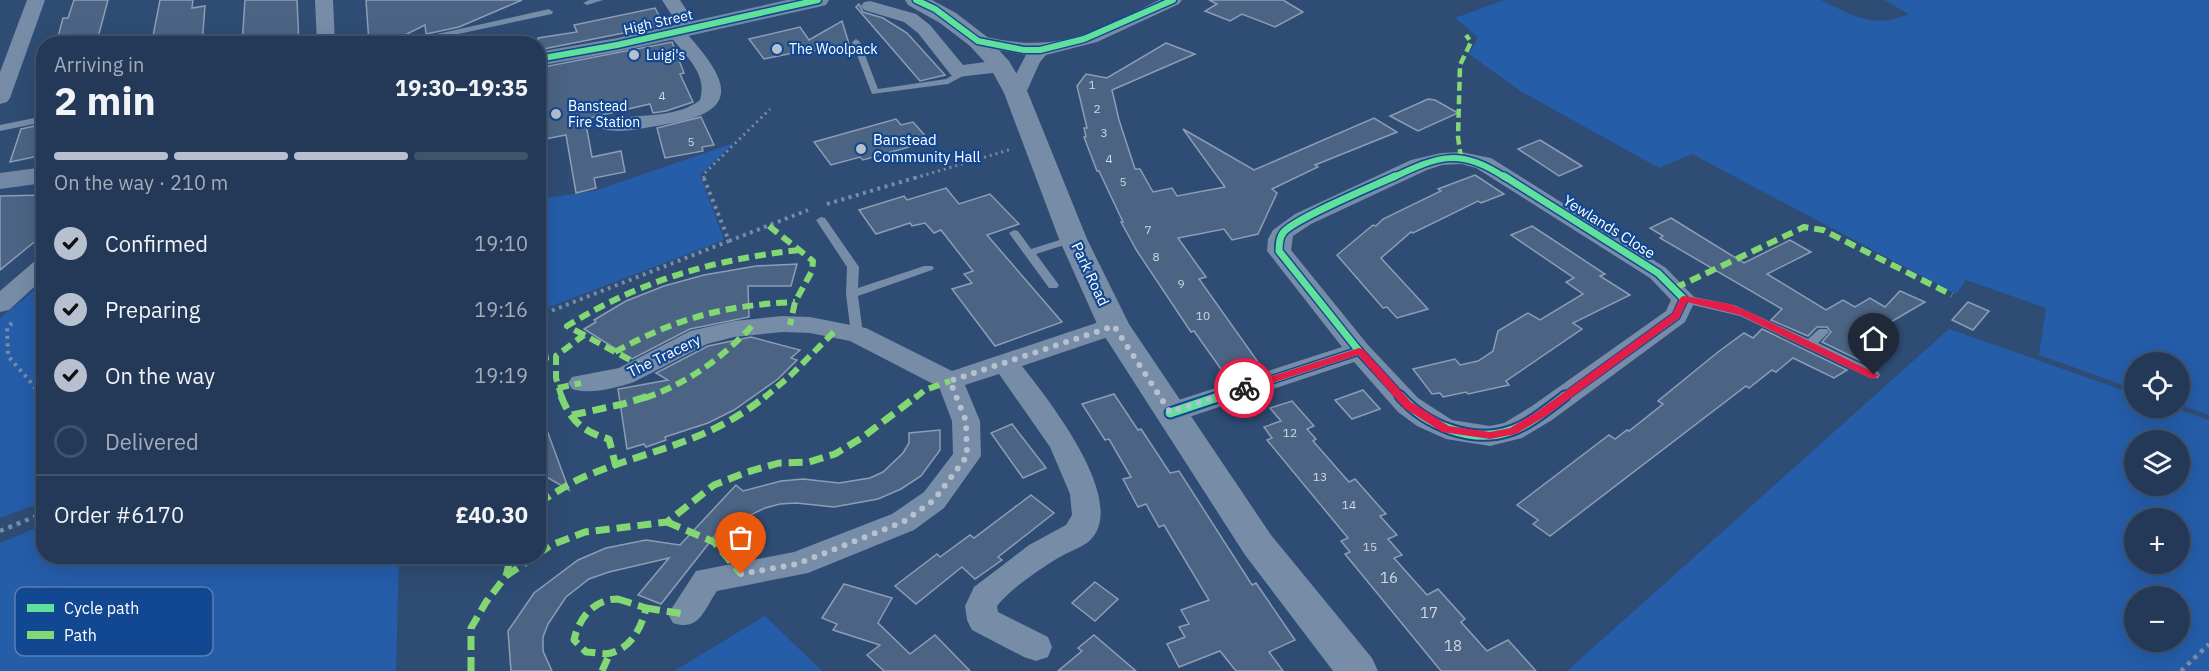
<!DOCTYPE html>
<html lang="en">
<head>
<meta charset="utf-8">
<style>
  body { margin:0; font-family:"IBM Plex Sans",sans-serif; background:#2f4461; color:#f1f3f6; height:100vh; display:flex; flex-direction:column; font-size:22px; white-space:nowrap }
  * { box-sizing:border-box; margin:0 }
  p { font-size:20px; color:#a3acba }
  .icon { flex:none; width:33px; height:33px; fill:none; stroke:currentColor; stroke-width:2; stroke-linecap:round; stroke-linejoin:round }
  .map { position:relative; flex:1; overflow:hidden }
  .drawer { position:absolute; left:36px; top:36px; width:510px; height:528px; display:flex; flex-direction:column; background:#233957; border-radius:24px; box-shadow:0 6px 24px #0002,0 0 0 2px #40536d }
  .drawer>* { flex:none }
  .tools { position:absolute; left:2124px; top:352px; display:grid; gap:12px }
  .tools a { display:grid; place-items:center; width:66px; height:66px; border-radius:50%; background:#233957; box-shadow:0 6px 24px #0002,0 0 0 2px #40536d; font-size:30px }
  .pin { position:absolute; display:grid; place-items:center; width:51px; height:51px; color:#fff; margin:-62px -26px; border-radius:50% 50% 50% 0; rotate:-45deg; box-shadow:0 0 6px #0007 }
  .pin .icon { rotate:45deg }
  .courier { position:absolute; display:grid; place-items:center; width:60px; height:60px; margin:-30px; border:4px solid #e11d48; border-radius:50%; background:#fff; color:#222; box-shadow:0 2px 8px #0007 }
  .overview em { font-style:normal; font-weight:700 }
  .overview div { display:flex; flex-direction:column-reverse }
  .overview { display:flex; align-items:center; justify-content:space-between; height:102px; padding:0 18px }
  h1 { font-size:39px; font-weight:700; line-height:45px }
  .bar { display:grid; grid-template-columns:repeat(4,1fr); gap:9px 6px; align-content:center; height:72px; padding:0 18px }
  .bar i { height:8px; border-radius:4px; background:#40536d }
  .bar .on { background:#b6c0ce }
  .bar p { grid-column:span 4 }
  .line { display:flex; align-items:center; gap:15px; padding:0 18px; border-top:2px solid #40536d }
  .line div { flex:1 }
  ol { padding:0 18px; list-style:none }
  li { display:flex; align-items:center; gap:18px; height:66px }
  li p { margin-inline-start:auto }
  li .icon { padding:6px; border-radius:50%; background:#b6c0ce; color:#111; stroke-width:4 }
  li:last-child { color:#a3acba }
  li i { width:33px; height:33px; border:3px solid #40536d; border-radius:50% }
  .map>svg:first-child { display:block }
</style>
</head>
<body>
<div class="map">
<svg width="2209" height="671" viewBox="0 0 2209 671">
  <rect width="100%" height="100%" fill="#2f4c74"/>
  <!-- green -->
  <g fill="#255da9" fill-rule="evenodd">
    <path d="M1504,0H1821C1853,16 1873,29 1909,14L1884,0H2209V415L2180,405V363H2134V389L2039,355L2046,308L1966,280L1956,294L1692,154L1659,168L1522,92L1469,54L1478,37L1455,18Z"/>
    <polygon points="734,143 700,175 724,240 539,311 539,199 594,191"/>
    <polygon points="43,283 43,502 0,518 0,318"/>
    <path d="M1949,329L2134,394V408H2174L2209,420V671H1567ZM2134,441H2180V486H2134ZM2134,519H2180V564H2134ZM2134,597H2180V642H2134Z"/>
    <polygon points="43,525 44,556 399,557 396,671 0,671 0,543"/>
    <polygon points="765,616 822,671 674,671"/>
  </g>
  <!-- building -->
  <g fill="#4c6484" stroke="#8c9db5" stroke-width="1.5">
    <polygon points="74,0 108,0 97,41 56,44 63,18 68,18"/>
    <polygon points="160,0 193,0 192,8 205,6 202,44 157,44 159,35 153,36"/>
    <polygon points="245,0 297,0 299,44 242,44"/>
    <polygon points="366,0 522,0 459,27 426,34 425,25 401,37 369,43"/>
    <polygon points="1209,0 1283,0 1303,12 1275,27 1242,14 1230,21 1205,11 1217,4"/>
    <polygon points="859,4 863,12 883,18 907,33 945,75 920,81 856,7"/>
    <polygon points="655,8 664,25 538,50 538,38 577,32 574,25"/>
    <polygon points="842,21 850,47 798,52 764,59 749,39 800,27 809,40"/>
    <polygon points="672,42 684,73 680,74 693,102 666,111 653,113 650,104 585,119 592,157 621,151 625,172 594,178 596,188 576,193 566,135 540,140 538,68"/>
    <polygon points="1166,43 1195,54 1112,90 1119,120 1135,169 1140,169 1153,192 1172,188 1177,196 1225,187 1183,129 1254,170 1374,118 1397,132 1315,165 1318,167 1272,189 1277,193 1258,234 1232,240 1224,229 1178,238 1206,277 1199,279 1258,362 1223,372 1194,331 1191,332 1137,251 1121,222 1123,222 1099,171 1097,171 1084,137 1086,137 1084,128 1087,128 1077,86 1086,74 1107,78"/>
    <polygon points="1428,99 1435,100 1458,113 1418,131 1390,116"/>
    <polygon points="701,117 714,145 702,147 703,151 665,158 657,128"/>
    <polygon points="896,119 901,125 913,122 930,141 863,160 860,157 831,165 814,142"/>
    <polygon points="44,124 44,155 10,162 21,129"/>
    <polygon points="1540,140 1582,166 1559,176 1518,149"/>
    <polygon points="1475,175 1504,194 1481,203 1478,201 1413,233 1411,232 1381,258 1428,309 1397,318 1387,307 1383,308 1337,255 1373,225 1376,226 1383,219 1441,191 1438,189"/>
    <polygon points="946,188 959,204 990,194 1019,224 987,235 1062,322 995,346 952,289 972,283 964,274 973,271 941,230 934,233 925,223 912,226 910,223 876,234 859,210 904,196 907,200"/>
    <polygon points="44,195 44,234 0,270 0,196"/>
    <polygon points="1671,218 1744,263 1790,240 1811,252 1767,274 1826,310 1843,300 1855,307 1870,298 1885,307 1900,291 1925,302 1877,330 1895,341 1861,361 1822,342 1831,332 1827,327 1817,327 1808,336 1771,320 1782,309 1660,238 1663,236 1650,228"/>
    <polygon points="1532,226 1605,274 1600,276 1630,295 1573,323 1582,329 1506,381 1509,385 1468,394 1466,392 1443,397 1440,393 1432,394 1413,369 1455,359 1460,365 1478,361 1493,351 1498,331 1528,313 1540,320 1583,294 1566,282 1574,278 1511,235"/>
    <polygon points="797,264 791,286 748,286 749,317 690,329 632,359 584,329 596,322 594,320 626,301 664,286 704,275 756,266"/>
    <polygon points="1968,302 1989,311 1973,330 1952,320"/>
    <polygon points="1762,329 1847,370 1834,378 1793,358 1776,372 1772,370 1749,388 1746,386 1550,536 1533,524 1538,520 1517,505 1609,435 1615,439 1627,430 1629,431 1663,404 1658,401 1718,352 1744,333 1753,338"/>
    <polygon points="751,337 800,350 791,358 797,360 778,379 734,410 708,423 665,437 666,440 646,447 644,444 627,449 618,389 668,380 656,373 708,346"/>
    <polygon points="1363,390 1380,409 1352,419 1335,400"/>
    <polygon points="1114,394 1138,430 1141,429 1170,473 1179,471 1252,585 1256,583 1295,640 1269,652 1283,671 1236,671 1220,651 1179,667 1167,644 1185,637 1179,627 1189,624 1181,610 1209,600 1164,525 1159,527 1146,504 1138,507 1123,479 1131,477 1109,439 1105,440 1082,404"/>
    <polygon points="1292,401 1314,426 1307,429 1316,439 1313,441 1349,482 1355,479 1386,514 1380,516 1397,535 1388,539 1402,555 1394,558 1427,595 1438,589 1465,619 1461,622 1487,651 1508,640 1536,671 1441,671 1345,554 1350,552 1341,541 1348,538 1267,440 1272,438 1264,427 1281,421 1270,408"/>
    <polygon points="538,414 541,414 569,490 538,472"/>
    <polygon points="1012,424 1046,468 1023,478 991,433"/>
    <polygon points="940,430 940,450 921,476 901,489 878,499 834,507 796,503 780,504 765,508 734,523 724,536 717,533 661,604 638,595 669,558 609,572 589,579 566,597 548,624 543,637 543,651 552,671 511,671 508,631 534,593 578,560 606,548 646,540 680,545 736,485 743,491 781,481 803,479 839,483 870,478 883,472 903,453 909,443 909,433"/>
    <polygon points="1031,495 1054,513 998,557 1002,560 975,579 962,567 916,604 895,586 937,554 940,557 970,535 974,538"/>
    <polygon points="1095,582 1118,599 1095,621 1072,603"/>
    <polygon points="844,584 892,598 878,623 910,654 935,635 970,671 884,671 867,655 880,645 833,630 837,624 822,618"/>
    <polygon points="1094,635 1136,671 1058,671 1082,651 1078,648"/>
  </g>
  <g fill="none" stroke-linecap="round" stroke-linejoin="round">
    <!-- path-far2 -->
    <g stroke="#768ca7" stroke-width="3" stroke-dasharray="2 4" stroke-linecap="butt">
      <polyline points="704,178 703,175 770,109"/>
      <polyline points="915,178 1012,149"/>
    </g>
    <!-- path-far1 -->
    <g stroke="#768ca7" stroke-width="4" stroke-dasharray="3 4.5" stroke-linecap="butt">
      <polyline points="827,204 921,176"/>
      <polyline points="729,241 808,210"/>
      <polyline points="538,316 729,241 703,176"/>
      <polyline points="12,323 7,328 8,356 35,387 37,398"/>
      <polyline points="36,394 44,392"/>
    </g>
    <!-- path -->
    <g stroke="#768ca7" stroke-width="4.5" stroke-dasharray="4 5" stroke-linecap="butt">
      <polyline points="36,396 44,444"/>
      <polyline points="0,531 44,513"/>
      <polyline points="2181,671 2209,644"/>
    </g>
    <!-- service -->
    <g fill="#768ca7" fill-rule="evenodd">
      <polygon points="589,0 603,0 587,5 583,3"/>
      <polygon points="549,9 553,12 552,14 411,44 392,44"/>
      <polygon points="856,39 860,42 878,89 946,79 953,75 955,69 958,68 963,71 963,76 948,84 872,94 852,42"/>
      <polygon points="44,116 44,122 0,131 0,125"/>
      <polygon points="821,217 825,218 859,267 858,288 924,266 932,266 934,268 932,270 858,296 863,334 861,337 857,338 851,334 846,294 847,267 816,220"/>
      <polygon points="1014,230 1018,231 1031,249 1069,237 1077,237 1078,239 1077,241 1036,254 1059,285 1057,288 1049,288 1009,233"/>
      <polygon points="1684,295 1734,305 1808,339 1819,329 1827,329 1829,332 1818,343 1878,372 1880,375 1878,378 1870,378 1740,316 1680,302 1678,299"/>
    </g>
    <!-- minor -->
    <g fill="#768ca7" fill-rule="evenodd">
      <polygon points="27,0 45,0 10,98 7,102 0,104 0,72"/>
      <polygon points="315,0 333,0 335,44 317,44"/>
      <path d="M662,0H680L699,29L696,33L687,34C733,85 740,113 662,125C644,128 620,134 603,129L600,125L603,121C633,113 675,120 700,100C709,72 681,52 667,32L670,28H680Z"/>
      <path d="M1159,0H1182L1179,4L1097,42L1046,55L1040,62L1026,93L1023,97H1009L1006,93L1026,55L971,45L969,41L971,37L978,35C1056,55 1091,34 1159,0Z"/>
      <polygon points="870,1 916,14 930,25 963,65 1001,60 1008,62 1011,66 1008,70 1001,72 958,77 951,75 918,33 904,22 864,10 861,6 864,2"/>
      <path d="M1461,152L1491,158L1666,268L1696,299L1685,322L1552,420L1522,438L1490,446L1446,439L1417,426L1398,412L1354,362L1180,420L1170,423L1160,420L1156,413L1160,406L1342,347L1267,251L1268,239L1273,230L1295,214L1411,160L1441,153ZM1461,164L1476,168L1650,278L1671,300L1666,311L1532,406L1504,423L1490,426L1452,420L1418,398L1368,345L1291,250L1293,236L1311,224L1427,170L1442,165Z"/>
      <polygon points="44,258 44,278 9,310 0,312 0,291 36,260"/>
      <path d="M782,316L810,317L866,328L952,371L1105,320L1114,318L1123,320L1127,326L1123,332L1022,366C1047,398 1134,506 1087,543C1078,549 1068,552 1058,558C1040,569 1010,589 997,606L998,612L1048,637L1052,647L1048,657L1036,661L1024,657L972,630L967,620L965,606L974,587L1029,545L1066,525L1072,515L1070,494L1050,447L999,374L965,385L980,421L981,456L944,508L914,530L808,573L717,591C704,610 699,632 673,623L668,614L696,571L794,552L892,514L924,492L953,454L952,421L939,387L850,341L810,333L782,332L734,337L707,344L634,382C616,388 590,395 572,389L568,383L572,377L619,368L690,331L734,321Z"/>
    </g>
    <!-- tertiary -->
    <polygon fill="#768ca7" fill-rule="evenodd" points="905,0 932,0 956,13 986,36 1009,61 1028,93 1087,239 1129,324 1271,535 1372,658 1378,671 1333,671 1245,555 1098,326 1059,239 1004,93 991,69 970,46 940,23 908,5"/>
    <!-- secondary -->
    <g fill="#7288a4" fill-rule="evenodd">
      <polygon points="787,0 829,0 826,5 818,7 617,52 538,66 538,52 617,38"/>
      <polygon points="44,167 44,183 0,189 0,173"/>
    </g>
    <!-- quiet-far2 -->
    <polyline stroke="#83d873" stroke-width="4.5" stroke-dasharray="9 4.5" stroke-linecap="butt" points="1461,158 1458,137 1460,65 1471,42 1466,35"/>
    <!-- quiet-far1 -->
    <g stroke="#83d873" stroke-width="6" stroke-dasharray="11 6" stroke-linecap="butt">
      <polyline points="769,226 813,261 812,271 795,302 790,325"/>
      <polyline points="1675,288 1804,227 1823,230 1952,295"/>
      <path d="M584,335L567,326C642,280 712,260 799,250"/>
      <path d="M615,352C676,318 726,305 795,302"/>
      <polyline points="538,359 556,356"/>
      <polyline points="558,388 581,383"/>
      <polyline points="562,398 556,378 556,356 584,335 643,367"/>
      <path d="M645,398C688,383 721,359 752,326"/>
      <polyline points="764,398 790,376 837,329"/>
      <polyline points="915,398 925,390 950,381"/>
    </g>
    <!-- quiet -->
    <g stroke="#83d873" stroke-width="7" stroke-dasharray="14 7" stroke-linecap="butt">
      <path d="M561,396C571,422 584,432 609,439L616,467"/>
      <polyline points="572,415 623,404 649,396"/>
      <path d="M538,503C554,494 569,483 586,476C653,448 706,444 766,396"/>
      <polyline points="667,522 714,542 741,574"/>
      <polyline points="538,554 551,545 585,532 667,522 714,485 747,472 779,463 809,462 835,454 863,437 917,396"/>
      <polyline points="506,576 535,556"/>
      <path d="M618,599L646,608C642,627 631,648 611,653C603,655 594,652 586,652L574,640C579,618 594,599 618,599Z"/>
      <polyline points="646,608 684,614"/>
      <polyline points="471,671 471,628 486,602 506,576 511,556"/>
      <polyline points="602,671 610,653"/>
    </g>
    <!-- cycleway-far2 casing -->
    <g stroke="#124791" stroke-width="9">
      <g id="cycleway-far2">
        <polyline points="916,0 935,9 978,41 1024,50 1040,50 1084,39 1173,0"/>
        <polyline points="538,59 617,45 818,0"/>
        <path d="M1392,178C1440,155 1460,148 1506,178"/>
      </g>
    </g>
    <!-- cycleway-far1 casing -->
    <g stroke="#124791" stroke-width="10">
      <g id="cycleway-far1">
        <polyline points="1504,176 1658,273 1684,299 1676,316 1563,398"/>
        <polyline points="1359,351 1402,398"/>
        <path d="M1359,351L1279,251C1279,245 1279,238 1283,233C1293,219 1374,186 1395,176"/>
        <polyline points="1216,398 1359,351"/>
      </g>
    </g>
    <!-- cycleway casing -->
    <g stroke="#124791" stroke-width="13">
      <g id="cycleway">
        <path d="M1400,396C1426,425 1471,444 1510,431C1529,425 1549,408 1565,396"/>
        <polyline points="1170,413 1221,396"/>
      </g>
    </g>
    <!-- cycleway-far2 -->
    <use href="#cycleway-far2" stroke="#60e19b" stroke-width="6"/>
    <!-- cycleway-far1 -->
    <use href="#cycleway-far1" stroke="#60e19b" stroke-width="7"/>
    <!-- cycleway -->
    <use href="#cycleway" stroke="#60e19b" stroke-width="9"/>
  </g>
  <!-- route -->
  <polygon fill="#e11d48" points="1684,296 1730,304 1747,311 1879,375 1874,379 1870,378 1740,315 1687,302 1679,318 1546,416 1516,434 1490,439 1442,432 1404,408 1358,355 1244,392 1239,388 1241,386 1359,348 1363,349 1411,402 1449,426 1490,432 1510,428 1538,411 1672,314 1681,297"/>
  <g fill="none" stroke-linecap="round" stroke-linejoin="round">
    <!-- done -->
    <polyline stroke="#b6c0ce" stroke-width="6" stroke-dasharray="0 10.8" points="741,574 797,564 903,522 934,500 967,456 966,421 950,381 1114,326 1170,412 1244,388"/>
  </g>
  <!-- markers -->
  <g fill="#b6c0ce" stroke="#124791" stroke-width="2">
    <circle cx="777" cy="49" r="6"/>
    <circle cx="634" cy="55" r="6"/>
    <circle cx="556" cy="114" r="6"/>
    <circle cx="861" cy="149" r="6"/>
  </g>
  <g text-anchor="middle" stroke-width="4.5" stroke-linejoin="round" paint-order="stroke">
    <!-- number labels -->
    <g font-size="12" fill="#d2d8e0">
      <text x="1092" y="89">1</text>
      <text x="662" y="100">4</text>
      <text x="1097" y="113">2</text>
      <text x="1104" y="137">3</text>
      <text x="691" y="146">5</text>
      <text x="1109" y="163">4</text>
      <text x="1123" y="186">5</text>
      <text x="1148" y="234">7</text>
      <text x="1156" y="261">8</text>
      <text x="1181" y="288">9</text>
      <text x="1203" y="320">10</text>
      <text x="1290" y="437">12</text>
      <text x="1320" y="481">13</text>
      <text x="1349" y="509">14</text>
      <text x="1370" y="551">15</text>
    </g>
    <!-- far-street labels -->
    <g font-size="14" fill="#fff" stroke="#124791">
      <text transform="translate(658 22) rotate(-13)" y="5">High Street</text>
    </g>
    <!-- far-poi labels -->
    <g font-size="14" fill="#fff" stroke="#124791" text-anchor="start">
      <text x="789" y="54">The Woolpack</text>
      <text x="646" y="60">Luigi's</text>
      <text x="568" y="111">Banstead<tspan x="568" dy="16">Fire Station</tspan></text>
    </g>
    <!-- poi labels -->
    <g font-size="15" fill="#fff" stroke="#124791" text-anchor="start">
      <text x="873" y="145">Banstead<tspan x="873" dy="17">Community Hall</tspan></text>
    </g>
    <!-- street labels -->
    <g font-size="15" fill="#fff" stroke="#124791">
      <text transform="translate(1609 227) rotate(32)" y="5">Yewlands Close</text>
      <text transform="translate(1090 274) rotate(65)" y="5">Park Road</text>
      <text transform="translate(664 356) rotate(-26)" y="5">The Tracery</text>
    </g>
    <!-- near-number labels -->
    <g font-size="15" fill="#d2d8e0">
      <text x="1389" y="583">16</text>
      <text x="1429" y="618">17</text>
      <text x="1453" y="651">18</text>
    </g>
  </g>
  <!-- legend -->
  <rect x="15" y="587" width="198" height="69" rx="9" fill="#124791" stroke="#597eb2" stroke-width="1.5"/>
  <rect x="27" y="604" width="27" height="8" fill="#60e19b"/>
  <rect x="27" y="631" width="27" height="8" fill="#83d873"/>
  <g font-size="16" fill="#fff">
    <text x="64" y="614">Cycle path</text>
    <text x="64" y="641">Path</text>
  </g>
</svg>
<div class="tools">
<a><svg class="icon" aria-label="locate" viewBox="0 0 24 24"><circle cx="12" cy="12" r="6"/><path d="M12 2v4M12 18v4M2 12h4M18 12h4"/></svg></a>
<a><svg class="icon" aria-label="layers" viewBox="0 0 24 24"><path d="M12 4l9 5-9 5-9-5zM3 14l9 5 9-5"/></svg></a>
<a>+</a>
<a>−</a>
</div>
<div class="pin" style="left:741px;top:574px;background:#ea580c"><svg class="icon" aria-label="bag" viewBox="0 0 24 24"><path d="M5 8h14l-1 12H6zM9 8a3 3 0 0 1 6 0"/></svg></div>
<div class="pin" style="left:1874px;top:375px;background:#1f2937"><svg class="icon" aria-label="home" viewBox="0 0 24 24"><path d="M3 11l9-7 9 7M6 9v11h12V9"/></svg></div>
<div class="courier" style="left:1244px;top:388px"><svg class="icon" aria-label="bike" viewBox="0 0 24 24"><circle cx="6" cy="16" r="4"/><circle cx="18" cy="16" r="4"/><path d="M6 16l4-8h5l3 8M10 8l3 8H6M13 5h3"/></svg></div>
<section class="drawer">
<div class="overview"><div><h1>2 min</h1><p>Arriving in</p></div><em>19:30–19:35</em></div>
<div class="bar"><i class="on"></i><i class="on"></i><i class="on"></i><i></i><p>On the way · 210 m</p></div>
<ol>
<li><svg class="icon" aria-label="check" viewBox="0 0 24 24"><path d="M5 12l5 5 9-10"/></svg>Confirmed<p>19:10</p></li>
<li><svg class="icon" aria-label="check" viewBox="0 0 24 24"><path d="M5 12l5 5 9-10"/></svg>Preparing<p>19:16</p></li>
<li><svg class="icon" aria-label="check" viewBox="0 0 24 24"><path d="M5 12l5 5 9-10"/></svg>On the way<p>19:19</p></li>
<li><i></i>Delivered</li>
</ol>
<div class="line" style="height:78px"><div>Order #6170</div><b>£40.30</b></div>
</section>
</div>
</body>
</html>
